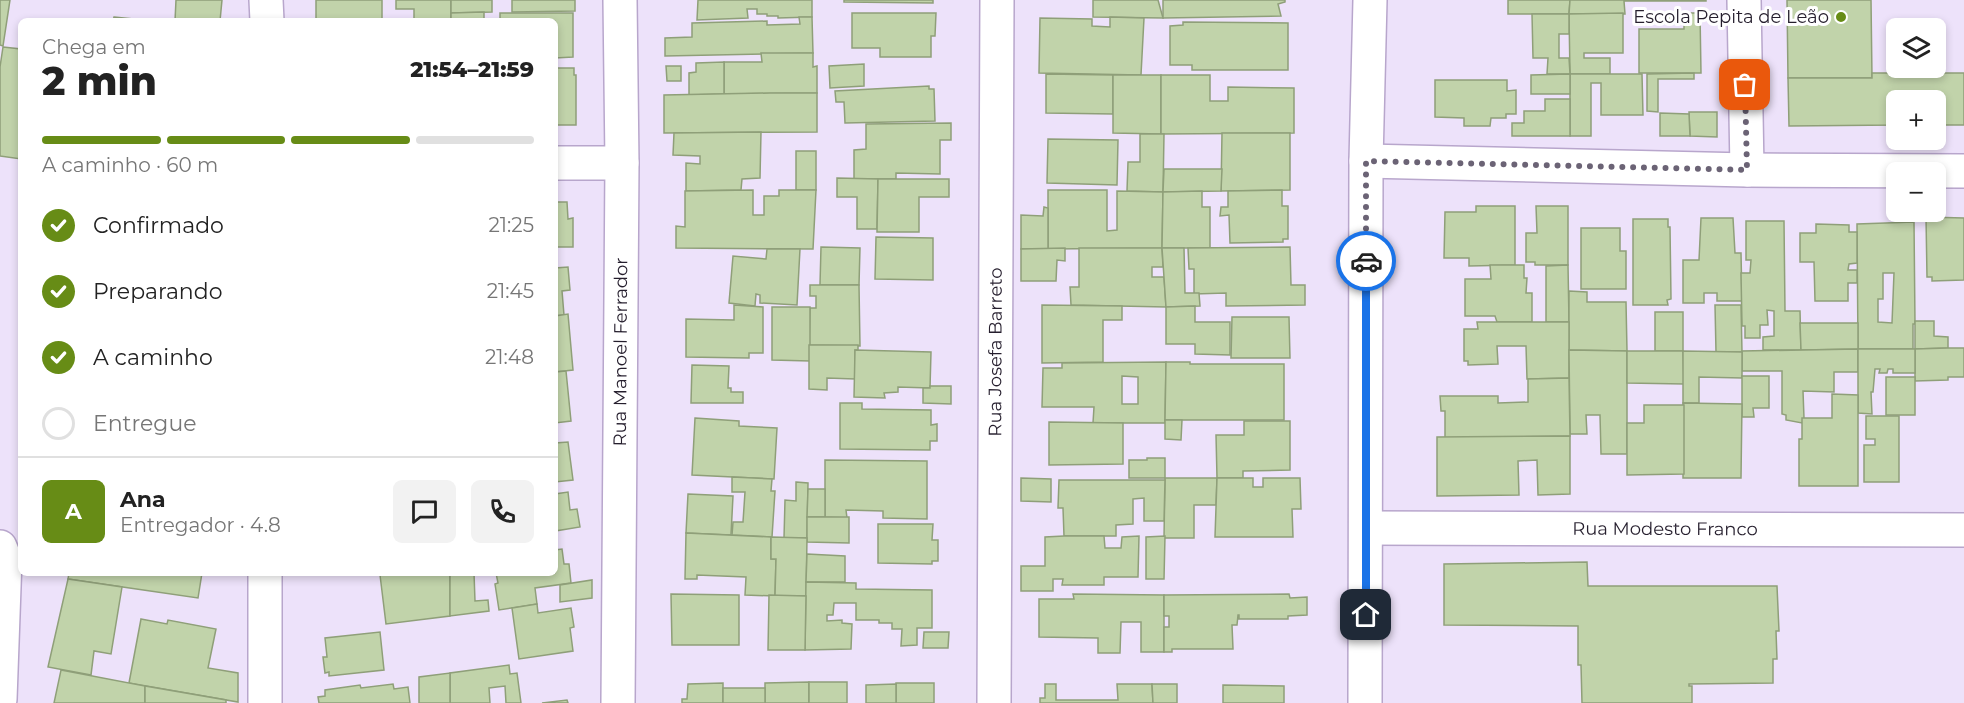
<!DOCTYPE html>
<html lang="pt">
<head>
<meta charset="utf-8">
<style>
  body { margin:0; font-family:Montserrat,sans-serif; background:#f2f2f2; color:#222; height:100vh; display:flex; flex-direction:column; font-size:22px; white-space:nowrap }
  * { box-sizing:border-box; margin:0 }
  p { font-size:20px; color:#767676 }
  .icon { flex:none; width:33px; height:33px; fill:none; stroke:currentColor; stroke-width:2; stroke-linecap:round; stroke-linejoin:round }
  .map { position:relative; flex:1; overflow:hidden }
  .drawer { position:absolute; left:18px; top:18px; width:540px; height:558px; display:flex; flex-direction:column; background:#fff; border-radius:9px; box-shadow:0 3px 9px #0003 }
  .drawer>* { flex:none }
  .fabs { position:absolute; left:1886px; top:18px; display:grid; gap:12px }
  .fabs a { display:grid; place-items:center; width:60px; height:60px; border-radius:9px; background:#fff; box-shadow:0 3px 9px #0003; font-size:30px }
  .pin { position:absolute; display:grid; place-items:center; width:51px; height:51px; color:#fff; margin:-26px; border-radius:12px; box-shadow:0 3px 9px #0006 }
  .courier { position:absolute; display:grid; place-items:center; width:60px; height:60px; margin:-30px; border:4px solid #1a73e8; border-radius:50%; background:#fff; color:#222; box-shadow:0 2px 8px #0007 }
  .summary em { font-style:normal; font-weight:800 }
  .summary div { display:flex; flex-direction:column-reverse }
  .summary { display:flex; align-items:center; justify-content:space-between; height:102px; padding:0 24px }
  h1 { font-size:39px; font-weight:800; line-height:45px }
  .bar { display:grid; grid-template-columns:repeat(4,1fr); gap:9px 6px; align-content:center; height:72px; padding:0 24px }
  .bar i { height:8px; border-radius:4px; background:#e0e0e0 }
  .bar .current { background:#678c16 }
  .bar p { grid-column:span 4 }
  .line { display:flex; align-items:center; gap:15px; padding:0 24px; border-top:2px solid #e0e0e0 }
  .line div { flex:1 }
  .round { display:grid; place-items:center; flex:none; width:63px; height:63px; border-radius:9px; background:#f2f2f2 }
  ol { padding:0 24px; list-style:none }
  li { display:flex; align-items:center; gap:18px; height:66px }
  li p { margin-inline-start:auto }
  li .icon { padding:6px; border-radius:50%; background:#678c16; color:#fff; stroke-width:4 }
  li:last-child { color:#767676 }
  li i { width:33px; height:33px; border:3px solid #e0e0e0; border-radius:50% }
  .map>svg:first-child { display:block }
</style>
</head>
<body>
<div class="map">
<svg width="1964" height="703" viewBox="0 0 1964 703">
  <rect width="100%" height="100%" fill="#ede2fa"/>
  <!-- building -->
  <g fill="#c1d3aa" stroke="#8f9f79" stroke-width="1.5" fill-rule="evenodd">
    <polygon points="0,0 10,0 3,46 0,45"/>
    <polygon points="176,0 222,0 220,21 175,21"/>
    <rect x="316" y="0" width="66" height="21"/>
    <polygon points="396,0 451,0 451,21 414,21 414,9 396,9"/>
    <polygon points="451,0 492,0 492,12 451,13"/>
    <polygon points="512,0 575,0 575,11 512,12"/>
    <polygon points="698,0 812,0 812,17 778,18 778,16 767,16 767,14 757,14 757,9 747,9 748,18 697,20"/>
    <polygon points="844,0 933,0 933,3 844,2"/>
    <polygon points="1093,0 1158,0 1163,18 1093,17"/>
    <polygon points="1163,0 1285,0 1285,2 1278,4 1281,16 1163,18"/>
    <polygon points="1508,0 1570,0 1569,14 1508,14"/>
    <polygon points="1570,0 1706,0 1706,1 1624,1 1625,14 1569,14"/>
    <polygon points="1787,0 1871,0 1872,78 1788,78"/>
    <polygon points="484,12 484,21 451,21 451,13"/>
    <polygon points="500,13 573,13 573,57 555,58 555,21 500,21"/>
    <polygon points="852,13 936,13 935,36 931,36 931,57 880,57 880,48 852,48"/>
    <polygon points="1623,13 1623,53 1584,53 1584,58 1610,58 1610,74 1570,74 1569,14"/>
    <polygon points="1662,13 1700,13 1701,73 1639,73 1639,29 1684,29 1684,24 1662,23"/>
    <polygon points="1532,14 1569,14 1569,34 1559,34 1559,58 1569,58 1570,74 1547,74 1548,58 1533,58"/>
    <polygon points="114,17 154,21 113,21"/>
    <polygon points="799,17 812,17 813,53 665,56 665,38 692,37 692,23 767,21 767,25 800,24"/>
    <polygon points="1110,17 1144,18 1141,75 1039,73 1040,18 1092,19 1092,26 1110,27"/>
    <polygon points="1183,22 1288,23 1288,70 1192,70 1192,65 1170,65 1170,26 1183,25"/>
    <polygon points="3,47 21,49 21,159 0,156 0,67"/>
    <polygon points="761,53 813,53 813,67 817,66 817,93 724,94 724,62 762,62"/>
    <polygon points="724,62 724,94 689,95 689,73 696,72 696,63"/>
    <polygon points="864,64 864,86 830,88 829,66"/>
    <polygon points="666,66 681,66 681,81 667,81"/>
    <polygon points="555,68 574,68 574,75 576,75 576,125 555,125"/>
    <polygon points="1694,73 1694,79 1658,79 1658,112 1647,111 1647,74"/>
    <polygon points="1872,73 1964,73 1964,125 1935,125 1935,100 1896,100 1896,125 1789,126 1788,78 1872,78"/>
    <polygon points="1046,74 1113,75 1113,114 1046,113"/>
    <polygon points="1570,74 1642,74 1643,115 1601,115 1601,83 1591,83 1591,136 1570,136"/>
    <polygon points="1570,74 1570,94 1531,94 1531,75"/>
    <polygon points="1113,75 1161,75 1161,134 1113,133"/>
    <polygon points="1161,75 1210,75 1210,101 1228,101 1228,87 1294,88 1294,133 1161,134"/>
    <polygon points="1435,80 1507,80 1507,91 1516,90 1516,114 1506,114 1506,118 1491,118 1490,126 1464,126 1464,118 1435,117"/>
    <polygon points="929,86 929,89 934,89 935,121 845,123 844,102 836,102 835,91"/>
    <polygon points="770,93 817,93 817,132 664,133 664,95"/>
    <polygon points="1545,99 1570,99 1570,136 1512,136 1512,123 1524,123 1524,111 1545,111"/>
    <polygon points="1689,112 1717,112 1717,137 1690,136"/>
    <polygon points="1660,113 1689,114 1690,136 1660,136"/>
    <polygon points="951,123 951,140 940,140 940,174 896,173 896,179 854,179 854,150 866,149 866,124"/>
    <polygon points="761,132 760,178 742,179 741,190 686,191 686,163 700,164 700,156 673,155 674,133"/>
    <polygon points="1222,133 1290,133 1290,190 1221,191"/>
    <polygon points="1140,134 1164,134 1163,192 1127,191 1128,162 1140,162"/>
    <polygon points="1048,139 1118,140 1117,185 1047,183"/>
    <rect x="796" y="151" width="20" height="39"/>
    <polygon points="1164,169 1222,169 1221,191 1163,192"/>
    <polygon points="837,178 878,179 877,229 857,229 857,197 837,197"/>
    <polygon points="878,179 949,179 949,197 919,197 919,232 877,232"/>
    <polygon points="753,190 753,215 764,215 764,196 779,196 779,190 816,190 813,249 676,248 676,226 685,227 685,191"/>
    <polygon points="1048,190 1107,190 1107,231 1117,230 1117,191 1163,192 1162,248 1048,249"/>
    <polygon points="1282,190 1282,206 1288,206 1288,239 1283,239 1283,242 1230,243 1229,215 1220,216 1221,207 1228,207 1228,191"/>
    <polygon points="1202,191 1202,207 1210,207 1210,248 1162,248 1163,192"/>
    <polygon points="555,202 567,202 568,219 573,218 573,247 555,247"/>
    <polygon points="1476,206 1515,206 1515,265 1469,266 1469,258 1444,258 1445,212 1476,212"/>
    <polygon points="1536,206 1568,206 1568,265 1535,265 1535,262 1526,262 1526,233 1537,233"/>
    <polygon points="1044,207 1048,208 1048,249 1021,249 1021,215 1043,216"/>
    <polygon points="1926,217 1964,218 1964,280 1932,281 1932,277 1927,277"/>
    <polygon points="1701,218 1733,218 1735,253 1741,253 1742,301 1717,301 1717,293 1704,293 1704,303 1683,303 1683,260 1699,260"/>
    <polygon points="1633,219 1668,219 1668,227 1670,227 1671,299 1667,300 1668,305 1633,305"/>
    <polygon points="1746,221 1784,221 1785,311 1800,311 1801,350 1763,350 1763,337 1774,336 1774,311 1767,310 1768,325 1760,325 1760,338 1745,338 1745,326 1742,326 1741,273 1750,273 1751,260 1746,260"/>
    <path d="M1914,222L1915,324H1913V349H1858L1857,224ZM1883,273H1894L1892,323L1878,322V299H1883Z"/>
    <polygon points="1816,224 1849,225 1849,232 1857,232 1857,263 1849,264 1848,270 1857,270 1857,283 1848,283 1848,301 1815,301 1814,262 1800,262 1800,233 1816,233"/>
    <polygon points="1581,228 1620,228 1620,251 1626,251 1626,289 1581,289"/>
    <polygon points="876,237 933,238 933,280 875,279"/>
    <polygon points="821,247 860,248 859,285 820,285"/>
    <polygon points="1290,247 1291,285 1305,285 1305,305 1226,306 1226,293 1194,294 1194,269 1189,269 1188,248"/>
    <polygon points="1065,248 1065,261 1057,260 1056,281 1021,281 1021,249"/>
    <polygon points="1079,248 1162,248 1163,267 1152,267 1152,277 1164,277 1166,307 1071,305 1070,287 1079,287"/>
    <polygon points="1162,248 1184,248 1185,293 1199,293 1200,306 1166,307"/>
    <polygon points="767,249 800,249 797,305 760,303 760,295 756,294 755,306 729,303 733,256 766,259"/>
    <polygon points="1490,265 1524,265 1524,278 1527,278 1526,293 1532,293 1532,322 1497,322 1495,316 1465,316 1465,279 1491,279"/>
    <polygon points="1568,265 1569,322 1546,322 1546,266"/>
    <polygon points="568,267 570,290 562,291 564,315 555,316 555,268"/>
    <polygon points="810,285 859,285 860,346 809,345 810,308 816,308 816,296 810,296"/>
    <polygon points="1569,291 1587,292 1587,302 1626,302 1627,351 1569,350"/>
    <polygon points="734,305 763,307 763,353 749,353 749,358 686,357 686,319 734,320"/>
    <polygon points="1042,305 1122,306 1122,320 1103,320 1103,362 1042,363"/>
    <polygon points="1715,305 1741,305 1742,352 1716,352"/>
    <polygon points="1195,306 1195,322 1230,322 1230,355 1195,354 1195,344 1166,344 1166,307"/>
    <polygon points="772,307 810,307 810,361 772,360"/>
    <rect x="1655" y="312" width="28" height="39"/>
    <polygon points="568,314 573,370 555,372 555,316"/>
    <polygon points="1232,317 1289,317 1290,358 1231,358"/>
    <polygon points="1915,321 1934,321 1934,336 1948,337 1948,348 1915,349"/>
    <polygon points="1477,322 1569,322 1569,378 1527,379 1526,346 1497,346 1498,364 1468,365 1468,361 1464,361 1464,329 1478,329"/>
    <polygon points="1800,323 1858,323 1858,349 1801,350"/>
    <polygon points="809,345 858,345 858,350 855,350 855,379 827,378 827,390 809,389"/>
    <polygon points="1948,348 1964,348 1964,377 1948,377 1948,380 1915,381 1915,349"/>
    <polygon points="1858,349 1858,372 1834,372 1834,392 1803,391 1804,418 1802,423 1786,420 1786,415 1782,414 1782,371 1742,371 1742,351"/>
    <polygon points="1858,349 1915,349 1915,373 1893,373 1893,369 1888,369 1887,373 1879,373 1880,369 1875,369 1873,392 1871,392 1872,414 1858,413"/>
    <polygon points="855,350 931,352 930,388 898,387 898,392 884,393 885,398 854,397"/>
    <polygon points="1569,350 1627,351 1627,454 1601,454 1600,415 1586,415 1587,434 1570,434"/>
    <polygon points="1627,351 1683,351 1684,384 1627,383"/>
    <polygon points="1683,351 1742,352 1742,378 1699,377 1699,403 1683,403"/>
    <path d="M1166,362L1165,423H1093L1094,407H1042L1043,368H1062V363ZM1122,376L1138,377V404H1122Z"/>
    <polygon points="1166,362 1190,362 1190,364 1284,364 1284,420 1165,420"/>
    <polygon points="692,365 729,366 728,388 731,388 731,392 743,392 743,403 691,403"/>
    <polygon points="566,371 571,421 555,423 555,372"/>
    <polygon points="1742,376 1769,376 1769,408 1753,408 1754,417 1742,417"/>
    <rect x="1886" y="377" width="29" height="38"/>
    <polygon points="1569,378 1570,436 1445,438 1445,411 1441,411 1440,396 1498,396 1498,403 1528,402 1528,379"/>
    <polygon points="930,386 951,386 951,404 923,403 923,388 930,388"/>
    <polygon points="1832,394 1858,395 1858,486 1799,486 1799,439 1802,439 1802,418 1832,418"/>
    <polygon points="840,403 862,403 862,409 931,410 931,425 937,424 937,441 930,441 930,450 840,449"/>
    <polygon points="1683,403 1742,404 1741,478 1683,478"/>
    <polygon points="1644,405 1684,405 1684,474 1627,475 1627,423 1644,423"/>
    <polygon points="1866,416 1899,416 1899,482 1864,482 1864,445 1875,445 1875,439 1866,439"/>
    <polygon points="695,418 739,421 739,426 777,428 774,479 692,475"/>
    <polygon points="1165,420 1182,420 1181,440 1165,439"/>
    <polygon points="1244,421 1290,421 1290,470 1243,471 1243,478 1217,478 1216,435 1244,435"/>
    <polygon points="1049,422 1123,423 1123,464 1049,465"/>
    <polygon points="1570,436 1570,494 1538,495 1537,460 1518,461 1519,495 1437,496 1437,437"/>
    <polygon points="568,442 573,480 555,482 555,443"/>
    <polygon points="1147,458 1165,458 1165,478 1129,478 1129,460 1147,460"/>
    <polygon points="825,460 927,461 927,519 883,518 883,511 846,510 847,518 825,517"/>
    <polygon points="732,477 772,479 771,491 775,491 772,537 732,535 733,522 743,522 745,492 732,492"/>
    <polygon points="1021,478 1051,479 1051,502 1021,501"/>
    <polygon points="1165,478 1217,478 1216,505 1194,505 1194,538 1164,538"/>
    <polygon points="1217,478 1253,478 1253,487 1263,487 1263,478 1300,478 1301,509 1292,509 1293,537 1215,537"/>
    <polygon points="1059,480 1165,480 1164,521 1144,521 1144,498 1133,499 1133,524 1116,525 1116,536 1064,536 1063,508 1058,508"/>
    <polygon points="796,482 808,483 807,538 784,538 785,500 796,501"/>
    <polygon points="808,489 825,489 825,517 807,517"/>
    <polygon points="568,492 570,510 577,509 580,527 555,531 555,494"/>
    <polygon points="688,494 733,496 731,535 686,533"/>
    <polygon points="807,517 849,517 849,543 807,542"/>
    <polygon points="878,524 933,524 932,540 938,540 938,561 932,561 932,564 878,563"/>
    <polygon points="686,533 771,537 771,559 776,559 775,596 745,595 746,577 697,575 697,579 685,579"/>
    <polygon points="1064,536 1104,536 1105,548 1121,548 1122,537 1139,536 1138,577 1104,577 1104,585 1062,585 1063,579 1053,579 1053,591 1021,591 1021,566 1045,566 1045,537"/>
    <polygon points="1165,536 1164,579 1146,579 1146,537"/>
    <polygon points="771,537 807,538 806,596 775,596 776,559 771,559"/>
    <polygon points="562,549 564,564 569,564 571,583 535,588 537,604 499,610 495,584 498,583 496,573 555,573 555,550"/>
    <polygon points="807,554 845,556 845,582 806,582"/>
    <polygon points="1587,562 1588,586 1777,586 1779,631 1776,631 1777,659 1773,659 1773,683 1689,684 1689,686 1692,686 1692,703 1582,703 1581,665 1578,665 1578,626 1444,625 1444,564"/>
    <polygon points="69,573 202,573 198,598 68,579"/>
    <polygon points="394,573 450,573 450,616 386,624 380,575"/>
    <polygon points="450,573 474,573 475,601 488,600 489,611 450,616"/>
    <polygon points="68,579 122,587 111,654 94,651 91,675 48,667"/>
    <polygon points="592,580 592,598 560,602 560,585"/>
    <polygon points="806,582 856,583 856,589 932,590 932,628 917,628 917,645 901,646 902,629 892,629 892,623 879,623 879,620 856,620 856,603 834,603 833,615 827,615 827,621 842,620 842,623 852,624 851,649 805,650"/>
    <polygon points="671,594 739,595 739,645 672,645"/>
    <polygon points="1073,594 1164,595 1164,652 1141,652 1141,622 1121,622 1120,653 1098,653 1098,638 1039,637 1039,599 1074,599"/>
    <polygon points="1289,594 1290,598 1307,597 1307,615 1288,616 1288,619 1239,619 1239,615 1238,615 1237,625 1232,625 1233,649 1172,649 1172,652 1164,652 1164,627 1169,627 1169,616 1164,616 1164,595"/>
    <polygon points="769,595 806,596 805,650 768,650"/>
    <polygon points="537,604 538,613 571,608 574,627 570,628 573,651 519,659 512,608"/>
    <polygon points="141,619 167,624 168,620 216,629 208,668 238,673 238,702 129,683"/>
    <polygon points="380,632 384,670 329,676 329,672 325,673 323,657 327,657 325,638"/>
    <polygon points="924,632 949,632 948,648 923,648"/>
    <polygon points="509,665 510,674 517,673 521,703 506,703 505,686 489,688 490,703 450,703 450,673"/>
    <polygon points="61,670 145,686 145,703 54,703"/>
    <polygon points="450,673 450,703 419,703 419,677"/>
    <polygon points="809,682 809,703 765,703 765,683"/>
    <rect x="809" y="682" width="38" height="21"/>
    <polygon points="723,683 723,703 682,703 682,699 687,699 688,684"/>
    <rect x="896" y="683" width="38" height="20"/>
    <polygon points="393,684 394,689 408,687 410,703 319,703 318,697 325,696 325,690 360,685 361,688"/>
    <polygon points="896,684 896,703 866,703 866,685"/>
    <polygon points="1045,684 1056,684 1056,700 1118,700 1117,684 1152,684 1153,703 1040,703 1040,698 1045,698"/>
    <polygon points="1152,684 1177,684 1177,703 1153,703"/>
    <polygon points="1223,685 1284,686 1284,703 1223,703"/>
    <polygon points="145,686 226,700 226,703 145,703"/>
    <rect x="723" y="688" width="42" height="15"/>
    <polygon points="567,700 568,703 542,703"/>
  </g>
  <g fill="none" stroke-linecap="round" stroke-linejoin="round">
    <!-- minor casing -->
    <g stroke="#b8a6cc" stroke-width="36">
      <g id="minor">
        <polyline points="266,0 267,21"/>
        <polyline points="1744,0 1747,170"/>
        <polyline points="1366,161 1747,170 1964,171"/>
        <polyline points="555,163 622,163"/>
        <path id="s1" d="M1367,528L1964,530"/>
        <polyline points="0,547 5,559 0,699"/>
        <polyline points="265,703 265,573"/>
        <path id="s2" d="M618,703L622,163L620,0"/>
        <path id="s3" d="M994,703L997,0"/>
        <polyline points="1365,703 1366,161 1370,0"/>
      </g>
    </g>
    <!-- minor -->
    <use href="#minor" stroke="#fff" stroke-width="33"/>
  </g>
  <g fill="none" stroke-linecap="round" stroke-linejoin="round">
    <!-- done -->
    <polyline stroke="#6b6375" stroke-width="6" stroke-dasharray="0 10.8" points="1366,261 1366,161 1747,170 1745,85"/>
    <!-- route -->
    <polyline stroke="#1a73e8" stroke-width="8" points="1366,615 1366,261"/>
  </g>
  <!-- markers -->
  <circle fill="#678c16" stroke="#fff" stroke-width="2" cx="1841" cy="17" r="6"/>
  <g text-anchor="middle" stroke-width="6" stroke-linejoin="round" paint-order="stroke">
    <!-- poi labels -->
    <g font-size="18" fill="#251e2d" stroke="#fff" text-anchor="end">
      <text x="1829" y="23">Escola Pepita de Leão</text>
    </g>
    <!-- street labels -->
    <g font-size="18" fill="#251e2d" stroke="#fff">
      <text dy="6" stroke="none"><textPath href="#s2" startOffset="351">Rua Manoel Ferrador</textPath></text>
      <text dy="6" stroke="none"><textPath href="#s3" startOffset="351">Rua Josefa Barreto</textPath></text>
      <text dy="6" stroke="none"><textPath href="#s1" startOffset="298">Rua Modesto Franco</textPath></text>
    </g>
  </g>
</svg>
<div class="fabs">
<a><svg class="icon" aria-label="layers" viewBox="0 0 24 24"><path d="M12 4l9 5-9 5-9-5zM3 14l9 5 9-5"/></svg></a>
<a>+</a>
<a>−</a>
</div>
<div class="pin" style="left:1745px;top:85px;background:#ea580c"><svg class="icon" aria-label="bag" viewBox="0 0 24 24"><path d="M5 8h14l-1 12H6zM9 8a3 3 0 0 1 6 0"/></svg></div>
<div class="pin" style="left:1366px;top:615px;background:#1f2937"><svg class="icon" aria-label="home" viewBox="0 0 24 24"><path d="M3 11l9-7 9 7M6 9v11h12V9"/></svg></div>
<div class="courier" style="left:1366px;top:261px"><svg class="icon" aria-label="car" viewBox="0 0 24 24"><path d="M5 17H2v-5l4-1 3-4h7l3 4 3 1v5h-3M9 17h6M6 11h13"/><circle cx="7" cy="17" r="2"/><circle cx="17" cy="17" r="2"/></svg></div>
<section class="drawer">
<div class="summary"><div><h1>2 min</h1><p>Chega em</p></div><em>21:54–21:59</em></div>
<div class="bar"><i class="current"></i><i class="current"></i><i class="current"></i><i></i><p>A caminho · 60 m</p></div>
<ol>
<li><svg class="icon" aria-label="check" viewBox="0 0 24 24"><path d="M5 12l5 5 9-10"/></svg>Confirmado<p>21:25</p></li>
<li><svg class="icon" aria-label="check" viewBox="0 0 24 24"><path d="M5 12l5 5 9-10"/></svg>Preparando<p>21:45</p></li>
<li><svg class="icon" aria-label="check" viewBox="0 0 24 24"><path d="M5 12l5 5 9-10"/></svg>A caminho<p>21:48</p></li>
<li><i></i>Entregue</li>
</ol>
<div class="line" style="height:108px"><b class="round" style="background:#678c16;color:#fff">A</b><div><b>Ana</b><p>Entregador · 4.8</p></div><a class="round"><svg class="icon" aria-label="chat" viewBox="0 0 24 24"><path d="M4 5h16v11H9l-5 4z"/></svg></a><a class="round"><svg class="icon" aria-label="phone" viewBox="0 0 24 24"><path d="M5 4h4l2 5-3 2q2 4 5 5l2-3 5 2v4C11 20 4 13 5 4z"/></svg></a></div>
</section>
</div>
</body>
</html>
